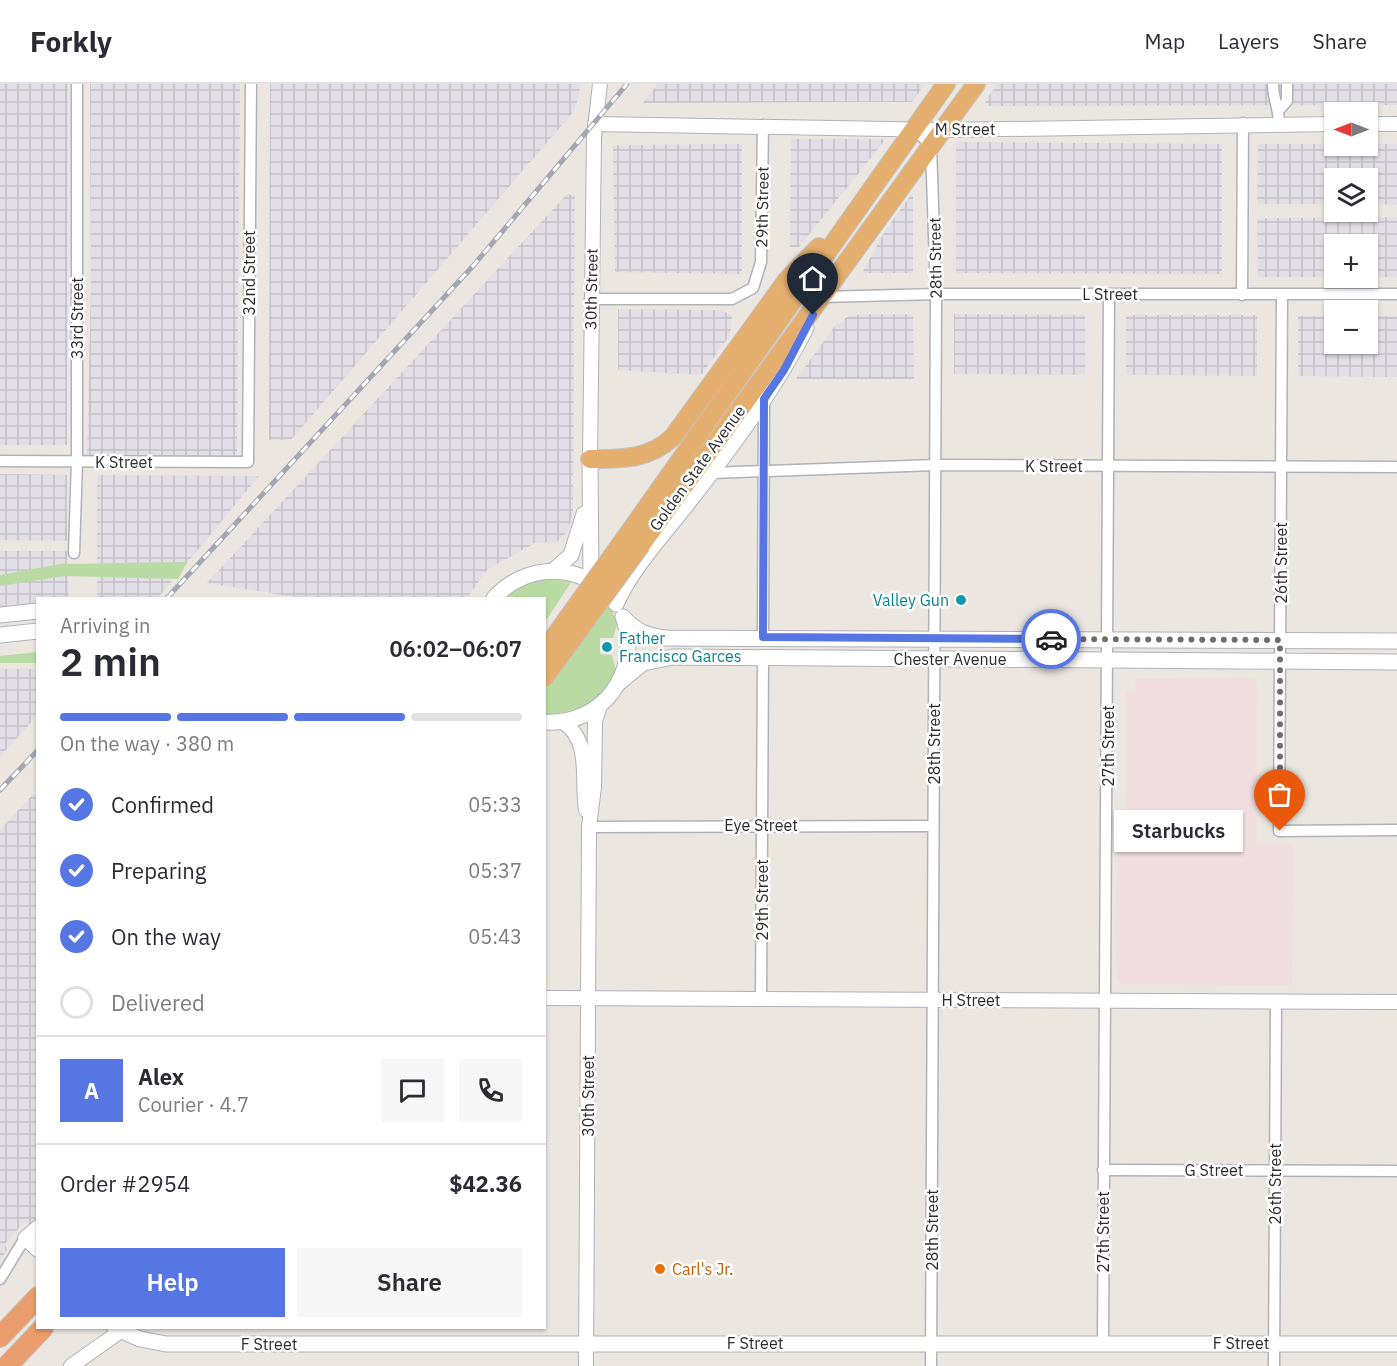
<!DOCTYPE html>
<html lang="en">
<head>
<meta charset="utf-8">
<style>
  body { margin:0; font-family:"IBM Plex Sans",sans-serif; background:#f7f7f7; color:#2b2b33; height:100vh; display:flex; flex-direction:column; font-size:22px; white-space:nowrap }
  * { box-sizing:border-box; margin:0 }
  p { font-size:20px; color:#7c7c81 }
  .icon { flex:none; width:33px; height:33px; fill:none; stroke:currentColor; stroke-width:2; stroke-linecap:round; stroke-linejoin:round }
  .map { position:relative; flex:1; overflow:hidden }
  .sheet { position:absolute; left:36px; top:513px; width:510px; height:732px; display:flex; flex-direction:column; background:#fff; border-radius:0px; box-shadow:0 2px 4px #0004 }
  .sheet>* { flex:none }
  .needle { width:39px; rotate:270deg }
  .tools { position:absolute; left:1324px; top:18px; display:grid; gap:12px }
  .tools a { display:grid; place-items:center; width:54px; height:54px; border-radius:0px; background:#fff; box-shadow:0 2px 4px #0004; font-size:30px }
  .pin { position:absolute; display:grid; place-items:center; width:51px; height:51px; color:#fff; margin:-62px -26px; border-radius:50% 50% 50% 0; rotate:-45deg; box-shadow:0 0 6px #0007 }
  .pin .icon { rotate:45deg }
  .courier { position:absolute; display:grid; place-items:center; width:60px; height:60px; margin:-30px; border:4px solid #5576e3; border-radius:50%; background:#fff; color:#222; box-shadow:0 2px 8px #0007 }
  .bubble { position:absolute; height:42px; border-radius:0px; background:#fff; box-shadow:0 2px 4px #0004; font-size:20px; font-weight:600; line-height:42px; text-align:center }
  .summary em { font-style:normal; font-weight:600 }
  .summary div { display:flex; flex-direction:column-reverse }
  .summary { display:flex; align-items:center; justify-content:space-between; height:102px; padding:0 24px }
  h1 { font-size:39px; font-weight:600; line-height:45px }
  .bar { display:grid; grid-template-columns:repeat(4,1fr); gap:9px 6px; align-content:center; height:72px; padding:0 24px }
  .bar i { height:8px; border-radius:4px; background:#e1e1e2 }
  .bar .current { background:#5576e3 }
  .bar p { grid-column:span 4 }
  .line { display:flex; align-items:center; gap:15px; padding:0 24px; border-top:2px solid #e1e1e2 }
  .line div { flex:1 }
  .round { display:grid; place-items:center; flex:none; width:63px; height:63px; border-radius:0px; background:#f7f7f7 }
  ol { padding:0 24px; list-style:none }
  li { display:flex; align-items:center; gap:18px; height:66px }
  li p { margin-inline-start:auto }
  li .icon { padding:6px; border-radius:50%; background:#5576e3; color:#fff; stroke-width:4 }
  li:last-child { color:#7c7c81 }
  li i { width:33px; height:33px; border:3px solid #e1e1e2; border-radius:50% }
  .primary-button { display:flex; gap:12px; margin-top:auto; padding:12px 24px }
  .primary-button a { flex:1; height:69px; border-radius:0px; background:#5576e3; color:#fff; font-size:24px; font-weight:600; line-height:69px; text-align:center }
  .primary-button a+a { background:#f7f7f7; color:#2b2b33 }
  header { display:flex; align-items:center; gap:36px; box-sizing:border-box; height:84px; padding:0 30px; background:#fff; border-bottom:2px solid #e1e1e2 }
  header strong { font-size:28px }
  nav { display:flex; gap:33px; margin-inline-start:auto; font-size:21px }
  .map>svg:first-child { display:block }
</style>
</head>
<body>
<header>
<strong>Forkly</strong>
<nav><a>Map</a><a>Layers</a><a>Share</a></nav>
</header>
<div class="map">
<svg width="1397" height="1282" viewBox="0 0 1397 1282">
  <defs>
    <pattern id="industrial-grid" width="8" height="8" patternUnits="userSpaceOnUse" patternTransform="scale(1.5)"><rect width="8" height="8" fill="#e1dfe5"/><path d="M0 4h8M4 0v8" fill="none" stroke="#c1c0c5"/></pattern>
  </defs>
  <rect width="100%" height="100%" fill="#ebe6e0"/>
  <!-- industrial -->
  <g fill="url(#industrial-grid)">
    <polygon points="0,0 68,0 67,361 0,361"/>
    <polygon points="90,0 240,0 237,372 87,371 91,204"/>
    <polygon points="270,0 581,0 575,26 291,356 269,356"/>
    <polygon points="658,0 925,0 912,18 643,19"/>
    <polygon points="997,0 1397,0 1397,21 988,22 985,18"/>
    <polygon points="791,55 886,55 799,163 790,163"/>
    <polygon points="956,58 1222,60 1222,190 956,189"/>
    <polygon points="742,60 742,190 615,188 613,61"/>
    <polygon points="1258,60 1397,60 1397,121 1368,120 1368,94 1335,94 1335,120 1257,120"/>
    <polygon points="913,108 913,189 862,189 885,147"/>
    <polygon points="567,110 575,111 573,429 568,447 557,458 535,459 488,485 467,514 301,514 207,499"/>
    <polygon points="1397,133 1397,193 1368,193 1368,160 1335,160 1335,193 1258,193 1257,134"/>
    <polygon points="618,225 722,226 732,232 730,251 701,291 618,286"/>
    <polygon points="862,230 913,230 914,295 796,295 835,242 849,232"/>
    <polygon points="954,230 1085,231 1085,291 954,290"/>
    <polygon points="1126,231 1257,231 1257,292 1126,291"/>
    <polygon points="1298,232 1335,232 1335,260 1368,260 1368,232 1397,232 1397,293 1298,292"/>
    <polygon points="0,390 67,391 67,457 0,456"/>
    <polygon points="97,391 259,392 158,514 97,514"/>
    <polygon points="0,467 67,467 69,514 38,514 37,519 0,522"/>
    <polygon points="0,585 38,585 37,632 0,673"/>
    <polygon points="33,710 37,713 37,1139 30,1141 24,1138 5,1160 7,1166 0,1177 0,746"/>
  </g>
  <!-- medical -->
  <polygon fill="#f1dee0" points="1253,593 1258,599 1257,760 1293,760 1292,901 1122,900 1117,895 1115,840 1118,779 1122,750 1125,747 1126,608 1135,607 1135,595"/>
  <!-- grass -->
  <g fill="#b9dba3">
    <polygon points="187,478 178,495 65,492 0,502 0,491 60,480"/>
    <polygon points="542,495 572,497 545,538 544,514 504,514 530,497"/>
    <path d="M607,520L618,537L613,554H600V570L612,571L617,592C593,620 583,631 545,631L544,604Z"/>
    <polygon points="37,568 37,579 0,579 0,572"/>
  </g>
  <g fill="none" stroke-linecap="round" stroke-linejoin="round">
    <!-- minor casing -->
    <g stroke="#b0b2ba" stroke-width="13">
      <g id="minor">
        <path d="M1273,0C1273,15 1279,25 1279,39"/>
        <polyline points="1279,26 1287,17 1287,0"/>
        <polyline points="914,44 931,62 936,210 931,1282"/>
        <polyline points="1242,211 1243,39"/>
        <polyline points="1282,211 1279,747 1397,746"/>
        <polyline points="822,213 936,210 1397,210"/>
        <polyline points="590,215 732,215 753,204 761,178 763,41"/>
        <polyline points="0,377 248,378 251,0"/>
        <polyline points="711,389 935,381 1397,383"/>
        <polyline points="74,469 77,377 77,0"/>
        <polyline points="763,553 764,315"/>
        <polyline points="589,743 933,742"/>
        <polyline points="761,915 763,574"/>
        <polyline points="1103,1086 1397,1087"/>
        <polyline points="0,1195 25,1154"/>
        <polyline points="1103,1258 1109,210"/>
        <polyline points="1274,1282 1276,917"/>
      </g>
    </g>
    <!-- tertiary casing -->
    <g stroke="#b0b2ba" stroke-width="16">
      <g id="tertiary">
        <polyline points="595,40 944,46 1335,40"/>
        <polyline points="1368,40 1397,40"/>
        <polyline points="590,375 594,53 600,0"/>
        <path d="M563,638C592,657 581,696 586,726"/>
        <polyline points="544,914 1397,918"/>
        <polyline points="38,1143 25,1154 38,1166"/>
        <polyline points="71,1282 125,1244"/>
        <polyline points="586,1282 589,743 594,703 595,637 600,622"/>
      </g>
    </g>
    <!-- secondary casing -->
    <g stroke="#b0b2ba" stroke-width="17">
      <g id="secondary">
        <polyline points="590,375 591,496"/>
        <polyline points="554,486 571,471 584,430"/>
        <path d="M494,514C523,483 567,478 601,504"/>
        <path d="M616,520C633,482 665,449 691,415C733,361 775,305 806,244"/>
        <polyline points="0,531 38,527"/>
        <path d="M623,533C635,547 647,552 666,554L1397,557"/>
        <polyline points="0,551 38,547"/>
        <polyline points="620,598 643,579 673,573 1397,578"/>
        <path d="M544,638C602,642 641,589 624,535"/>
        <polyline points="115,1244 140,1255 166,1260 1397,1260"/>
      </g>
    </g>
    <!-- trunk casing -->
    <g stroke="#c4c4c4" stroke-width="20">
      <g id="trunk">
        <path d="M590,375C622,375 648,376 673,353L787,196L819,163"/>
        <polyline points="628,450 946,0"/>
        <polyline points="641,461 976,0"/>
      </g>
    </g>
    <!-- motorway casing -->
    <g stroke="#c4c4c4" stroke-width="22">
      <g id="motorway">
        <polyline points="0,1253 38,1213"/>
        <polyline points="7,1282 43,1244"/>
      </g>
    </g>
    <!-- minor -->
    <use href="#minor" stroke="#fff" stroke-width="10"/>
    <!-- tertiary -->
    <use href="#tertiary" stroke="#fff" stroke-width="14"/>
    <!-- secondary -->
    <use href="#secondary" stroke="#fff" stroke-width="15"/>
    <!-- trunk -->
    <use href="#trunk" stroke="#e4af6e" stroke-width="18"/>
    <!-- motorway -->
    <use href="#motorway" stroke="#ea9d6c" stroke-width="20"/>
    <!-- rail casing -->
    <g stroke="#a3a6b3" stroke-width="5">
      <g id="rail">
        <polyline points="167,514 473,182 627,0"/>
        <polyline points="0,706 38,666"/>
      </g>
    </g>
    <!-- rail -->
    <use href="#rail" stroke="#fff" stroke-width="3" stroke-dasharray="9" stroke-linecap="butt"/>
    <!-- trunk-bridge casing -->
    <g stroke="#c4c4c4" stroke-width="20" stroke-linecap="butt">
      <g id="trunk-bridge">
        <polyline points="544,567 628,450"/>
        <polyline points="544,594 641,461"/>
      </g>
    </g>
    <!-- trunk-bridge -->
    <use href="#trunk-bridge" stroke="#e4af6e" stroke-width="18"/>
  </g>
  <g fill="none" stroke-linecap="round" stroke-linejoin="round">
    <!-- done -->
    <polyline stroke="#6f6d6b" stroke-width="6" stroke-dasharray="0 10.8" points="1051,555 1280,556 1280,747"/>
    <!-- route -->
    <polyline stroke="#5576e3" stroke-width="8" points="813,231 784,286 764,315 763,553 1051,555"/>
  </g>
  <!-- markers -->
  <g fill="#0f9aa8" stroke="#fff" stroke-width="2">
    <circle cx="961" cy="516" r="6"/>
    <circle cx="607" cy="563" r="6"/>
  </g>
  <circle fill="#e8710a" stroke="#fff" stroke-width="2" cx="660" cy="1185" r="6"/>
  <g text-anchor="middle" stroke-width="5" stroke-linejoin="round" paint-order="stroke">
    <!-- street labels -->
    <g font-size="16" fill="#2c2c2c" stroke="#fff">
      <text x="965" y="51">M Street</text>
      <text transform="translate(762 123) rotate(-89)" y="6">29th Street</text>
      <text transform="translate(935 174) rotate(-91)" y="6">28th Street</text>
      <text transform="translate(249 189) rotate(-90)" y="6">32nd Street</text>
      <text transform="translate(591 205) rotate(-89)" y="6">30th Street</text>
      <text x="1110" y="216">L Street</text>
      <text transform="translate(77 234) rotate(-90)" y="6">33rd Street</text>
      <text x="124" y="384">K Street</text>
      <text x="1054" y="388">K Street</text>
      <text transform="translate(697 384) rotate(-54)" y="6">Golden State Avenue</text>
      <text transform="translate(1281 479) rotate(-90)" y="6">26th Street</text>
      <text x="950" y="581">Chester Avenue</text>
      <text transform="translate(934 660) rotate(-90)" y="6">28th Street</text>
      <text transform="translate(1108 662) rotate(-90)" y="6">27th Street</text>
      <text x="761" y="747">Eye Street</text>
      <text transform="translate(762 816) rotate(-90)" y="6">29th Street</text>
      <text x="971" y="922">H Street</text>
      <text transform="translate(588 1012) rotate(-90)" y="6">30th Street</text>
      <text x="1214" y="1092">G Street</text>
      <text transform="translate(1275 1100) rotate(-90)" y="6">26th Street</text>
      <text transform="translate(932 1146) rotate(-90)" y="6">28th Street</text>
      <text transform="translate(1103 1148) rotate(-90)" y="6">27th Street</text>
      <text x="755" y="1265">F Street</text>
      <text x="1241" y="1265">F Street</text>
      <text x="269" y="1266">F Street</text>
    </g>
    <!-- culture labels -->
    <g font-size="16" fill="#0d838f" stroke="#fff" text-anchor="end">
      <text x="949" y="522">Valley Gun</text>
      <text x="619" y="560" text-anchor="start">Father<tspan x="619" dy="18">Francisco Garces</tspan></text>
    </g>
    <!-- food labels -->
    <g font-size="16" fill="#c56008" stroke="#fff" text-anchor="start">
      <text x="672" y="1191">Carl's Jr.</text>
    </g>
  </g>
</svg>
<div class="tools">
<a><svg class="needle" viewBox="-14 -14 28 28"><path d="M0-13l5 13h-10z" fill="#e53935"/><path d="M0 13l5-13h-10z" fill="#7c7c81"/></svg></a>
<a><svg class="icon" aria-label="layers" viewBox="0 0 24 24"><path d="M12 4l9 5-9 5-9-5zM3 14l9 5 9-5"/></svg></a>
<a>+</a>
<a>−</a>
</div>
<div class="pin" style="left:1280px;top:747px;background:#ea580c"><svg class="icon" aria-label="bag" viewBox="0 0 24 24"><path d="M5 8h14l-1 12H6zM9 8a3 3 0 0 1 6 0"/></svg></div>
<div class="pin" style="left:813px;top:231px;background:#1f2937"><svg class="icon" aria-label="home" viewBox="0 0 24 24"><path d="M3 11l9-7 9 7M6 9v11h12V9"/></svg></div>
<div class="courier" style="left:1051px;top:555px"><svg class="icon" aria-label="car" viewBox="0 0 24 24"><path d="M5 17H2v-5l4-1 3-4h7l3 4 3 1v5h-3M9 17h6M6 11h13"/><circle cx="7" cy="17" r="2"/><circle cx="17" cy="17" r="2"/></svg></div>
<div class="bubble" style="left:1114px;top:726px;width:129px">Starbucks</div>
<section class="sheet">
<div class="summary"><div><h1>2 min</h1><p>Arriving in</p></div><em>06:02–06:07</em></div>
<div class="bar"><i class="current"></i><i class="current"></i><i class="current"></i><i></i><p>On the way · 380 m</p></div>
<ol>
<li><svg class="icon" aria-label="check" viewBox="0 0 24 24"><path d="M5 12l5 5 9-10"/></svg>Confirmed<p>05:33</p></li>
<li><svg class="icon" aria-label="check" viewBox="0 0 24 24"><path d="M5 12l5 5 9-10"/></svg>Preparing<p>05:37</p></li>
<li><svg class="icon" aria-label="check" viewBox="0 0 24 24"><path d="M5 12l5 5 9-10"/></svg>On the way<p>05:43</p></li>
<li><i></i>Delivered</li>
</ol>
<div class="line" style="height:108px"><b class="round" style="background:#5576e3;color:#fff">A</b><div><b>Alex</b><p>Courier · 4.7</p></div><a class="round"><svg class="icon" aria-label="chat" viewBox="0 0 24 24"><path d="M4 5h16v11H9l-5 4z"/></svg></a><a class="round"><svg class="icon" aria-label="phone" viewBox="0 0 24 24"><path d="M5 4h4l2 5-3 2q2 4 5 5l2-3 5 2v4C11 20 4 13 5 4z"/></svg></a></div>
<div class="line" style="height:78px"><div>Order #2954</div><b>$42.36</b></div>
<div class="primary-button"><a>Help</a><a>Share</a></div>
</section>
</div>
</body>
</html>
